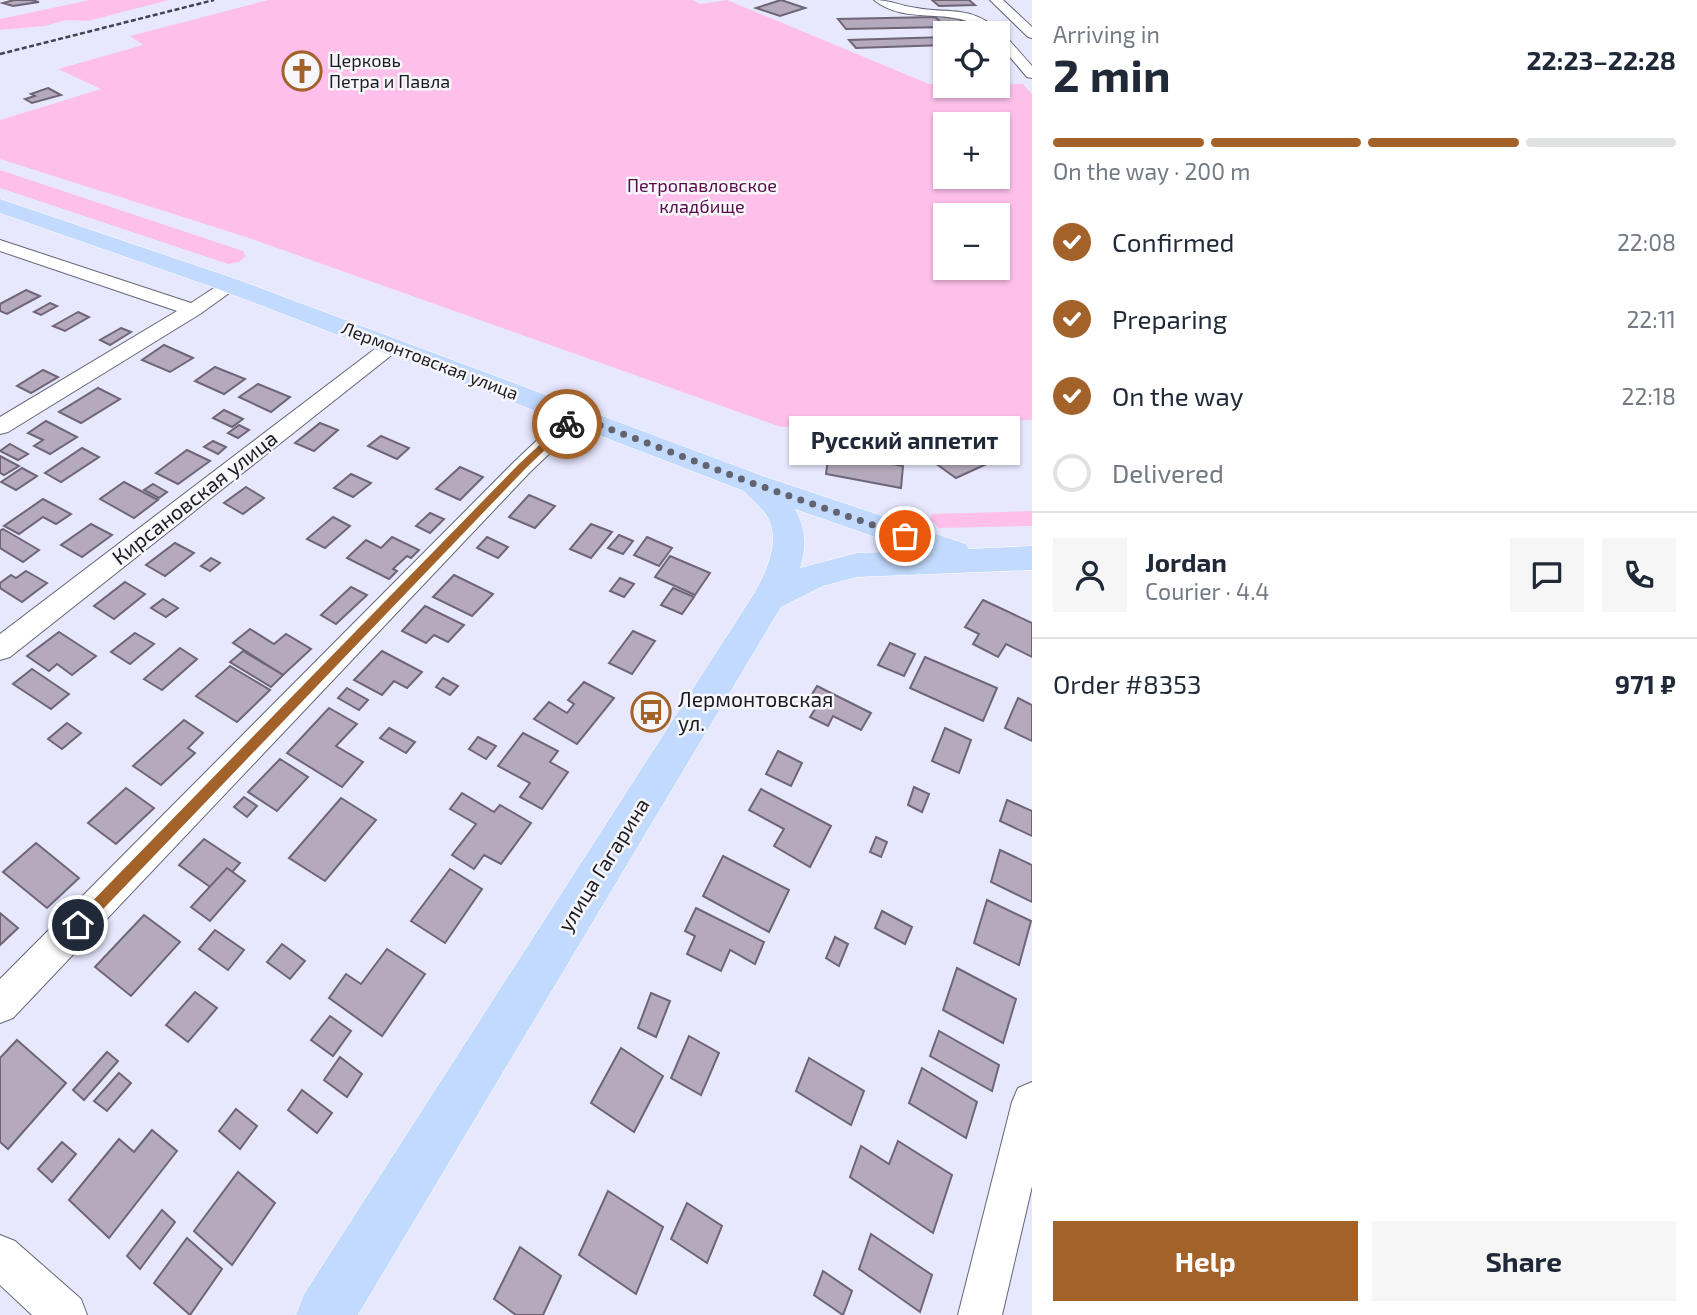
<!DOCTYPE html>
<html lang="en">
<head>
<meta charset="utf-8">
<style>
  body { margin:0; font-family:"Exo 2",sans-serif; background:#f6f6f7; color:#1f2937; height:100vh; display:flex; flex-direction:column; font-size:26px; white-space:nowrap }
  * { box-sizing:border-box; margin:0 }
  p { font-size:23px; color:#747a83 }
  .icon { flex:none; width:38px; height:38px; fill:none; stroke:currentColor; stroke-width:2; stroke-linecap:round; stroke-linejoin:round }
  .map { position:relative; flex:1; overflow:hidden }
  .panel { display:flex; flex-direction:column; background:#fff; width:665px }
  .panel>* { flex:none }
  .tools { position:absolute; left:933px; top:21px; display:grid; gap:14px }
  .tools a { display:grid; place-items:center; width:77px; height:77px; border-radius:0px; background:#fff; box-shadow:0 2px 5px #0004; font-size:35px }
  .pin { position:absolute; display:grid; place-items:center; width:60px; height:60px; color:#fff; margin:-30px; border:4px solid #fff; border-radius:50%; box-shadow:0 2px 7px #0007 }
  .courier { position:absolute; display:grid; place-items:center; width:70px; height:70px; margin:-35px; border:5px solid #a2622a; border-radius:50%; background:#fff; color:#222; box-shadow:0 2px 9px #0007 }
  .bubble { position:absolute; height:49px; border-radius:0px; background:#fff; box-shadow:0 2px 5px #0004; font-size:23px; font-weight:700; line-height:49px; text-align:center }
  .head em { font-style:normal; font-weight:700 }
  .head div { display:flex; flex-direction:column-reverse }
  .head { display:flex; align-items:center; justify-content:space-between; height:119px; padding:0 21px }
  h1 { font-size:46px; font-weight:700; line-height:52px }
  .bar { display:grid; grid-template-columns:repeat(4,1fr); gap:10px 7px; align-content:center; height:84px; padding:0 21px }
  .bar i { height:9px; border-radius:5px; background:#e0e1e3 }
  .bar .active { background:#a2622a }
  .bar p { grid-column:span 4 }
  .line { display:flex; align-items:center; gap:18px; padding:0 21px; border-top:2px solid #e0e1e3 }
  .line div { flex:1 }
  .round { display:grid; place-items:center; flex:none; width:74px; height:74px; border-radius:0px; background:#f6f6f7 }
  ol { padding:0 21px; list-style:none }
  li { display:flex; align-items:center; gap:21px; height:77px }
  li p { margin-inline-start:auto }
  li .icon { padding:7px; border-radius:50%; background:#a2622a; color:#fff; stroke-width:4 }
  li:last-child { color:#747a83 }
  li i { width:38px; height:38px; border:4px solid #e0e1e3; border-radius:50% }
  .primary-button { display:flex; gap:14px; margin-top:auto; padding:14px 21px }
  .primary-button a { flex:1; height:80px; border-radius:0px; background:#a2622a; color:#fff; font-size:28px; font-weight:700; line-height:80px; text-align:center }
  .primary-button a+a { background:#f6f6f7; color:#1f2937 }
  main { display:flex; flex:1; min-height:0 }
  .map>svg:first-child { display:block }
</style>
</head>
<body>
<main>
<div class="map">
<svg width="1032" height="1315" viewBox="0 0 1032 1315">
  <rect width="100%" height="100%" fill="#e7e8fe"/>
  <!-- green -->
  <g fill="#fec0eb" fill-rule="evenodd">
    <polygon points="90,0 169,0 88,21 66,20 45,26 0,30 0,19"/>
    <path d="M268,0H692L700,4L727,0L929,84H1023L1032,94V420L781,427L249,238L0,159V120L101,89L58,69L143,45L130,36ZM945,124H998V177H945ZM945,215H998V268H945Z"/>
    <polygon points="0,170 243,251 246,256 239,262 228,264 0,188"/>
    <polygon points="1032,511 1032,526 939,528 930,519 932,514"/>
  </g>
  <!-- building -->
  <g fill="#b5aabd" stroke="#6f6577" stroke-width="2">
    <polygon points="14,0 31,0 39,2 13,6 3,3"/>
    <polygon points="781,0 805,8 780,16 756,8"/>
    <polygon points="932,0 969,0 975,5 939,6"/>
    <polygon points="955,15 969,28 948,29 934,16"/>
    <polygon points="935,17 946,27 846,29 838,19"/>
    <polygon points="945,37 945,45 856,48 849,40"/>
    <polygon points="296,61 306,63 313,75 297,77 287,64"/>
    <polygon points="48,88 61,95 32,103 25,99 35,96 31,94"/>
    <polygon points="26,290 40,296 7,314 0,311 0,304"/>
    <polygon points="50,303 57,306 41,315 34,312"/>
    <polygon points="78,312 89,317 65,331 53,326"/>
    <polygon points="121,328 131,332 110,345 100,340"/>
    <polygon points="164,345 193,358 170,372 142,360"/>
    <polygon points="215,367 245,379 224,394 195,381"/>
    <polygon points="43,370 58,377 31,393 17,386"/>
    <polygon points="258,384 290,397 271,412 239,397"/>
    <polygon points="98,388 120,399 81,423 59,412"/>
    <polygon points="224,410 243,419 232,427 213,418"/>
    <polygon points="46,421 77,437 50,454 34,446 43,440 28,433"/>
    <polygon points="320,423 338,430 314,451 295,443"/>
    <polygon points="239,425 249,430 238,438 228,433"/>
    <polygon points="381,436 409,448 397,459 368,446"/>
    <polygon points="213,441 226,447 218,454 204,447"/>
    <polygon points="964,441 993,461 956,478 935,463 946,458 938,453"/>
    <polygon points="10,444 28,454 18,460 0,451"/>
    <polygon points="82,448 99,457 61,482 45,473"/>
    <polygon points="187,450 210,461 178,484 156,473"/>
    <polygon points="829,452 903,466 901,488 826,474"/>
    <polygon points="0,456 19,466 4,475 0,473"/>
    <polygon points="460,467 483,477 460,500 436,489"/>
    <polygon points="22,468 37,476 16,490 1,482"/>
    <polygon points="351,474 371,483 353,497 334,488"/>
    <polygon points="124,482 158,500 134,518 100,499"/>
    <polygon points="153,484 167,492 159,498 144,490"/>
    <polygon points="246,487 264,498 243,514 224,503"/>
    <polygon points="529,495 555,506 535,528 509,517"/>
    <polygon points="43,499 71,514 56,524 43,517 19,534 4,526"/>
    <polygon points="430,513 444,519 430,533 416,526"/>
    <polygon points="333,517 350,526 325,548 307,539"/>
    <polygon points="91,524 112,535 82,557 61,545"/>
    <polygon points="591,524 612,532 591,558 570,549"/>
    <polygon points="3,529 39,550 23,562 0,548 0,531"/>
    <polygon points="619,535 633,541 623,554 608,548"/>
    <polygon points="392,537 419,550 411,558 407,556 393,569 397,571 389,579 347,558 366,540 381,548"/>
    <polygon points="487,537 508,547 498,558 477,548"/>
    <polygon points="647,537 672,548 659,566 634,555"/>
    <polygon points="175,543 194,553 165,576 146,565"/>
    <polygon points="670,556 710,573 695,595 655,577"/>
    <polygon points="211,558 220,563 210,571 201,566"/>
    <polygon points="26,571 47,583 22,602 0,588 0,583 11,575 16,578"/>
    <polygon points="454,575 493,594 472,616 433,597"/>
    <polygon points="620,578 634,584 624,597 610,591"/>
    <polygon points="125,582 145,594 114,619 94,606"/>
    <polygon points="351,587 367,595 336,624 321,615"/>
    <polygon points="673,588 694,597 682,614 661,605"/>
    <polygon points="163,599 178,608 166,617 151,608"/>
    <polygon points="983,600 1032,623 1032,657 1006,644 998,657 973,644 979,634 965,627"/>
    <polygon points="425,606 464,625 448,642 434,635 426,643 402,631"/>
    <polygon points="250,629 274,644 286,634 311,649 283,675 233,643"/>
    <polygon points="633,631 655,641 632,674 609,663"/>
    <polygon points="59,632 96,656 72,675 57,664 49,671 27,656"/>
    <polygon points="135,633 154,644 130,664 111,652"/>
    <polygon points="890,643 915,654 904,676 878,665"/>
    <polygon points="180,648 197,659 162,690 144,679"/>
    <polygon points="243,651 283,675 271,687 230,662"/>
    <polygon points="382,651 422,672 407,688 394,681 382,695 354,680"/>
    <polygon points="925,657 997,688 983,721 910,688"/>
    <polygon points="230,666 270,690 237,722 196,696"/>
    <polygon points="32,669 69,694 51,709 13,684"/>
    <polygon points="443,678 458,686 450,695 436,687"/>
    <polygon points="584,682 614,698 577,744 534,719 549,702 567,713 574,704 568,700"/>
    <polygon points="817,686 871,713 861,730 833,716 828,726 810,717 817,706 808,701"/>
    <polygon points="347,688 368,700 359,710 338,698"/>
    <polygon points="1018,698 1032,705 1032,741 1005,728"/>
    <polygon points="329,708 357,724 336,746 363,762 342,787 287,753"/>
    <polygon points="184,720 203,733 188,748 195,753 161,785 133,766"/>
    <polygon points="67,723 81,733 62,749 48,739"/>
    <polygon points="389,728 415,742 406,753 380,738"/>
    <polygon points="945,728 971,740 959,773 932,761"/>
    <polygon points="523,733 558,751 550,762 568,772 542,809 520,797 530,783 498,766"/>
    <polygon points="478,737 496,746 486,759 469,749"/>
    <polygon points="778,751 802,763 791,786 766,774"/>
    <polygon points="280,759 308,777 277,811 248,792"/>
    <polygon points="914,787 929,794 922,812 908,805"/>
    <polygon points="126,788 154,808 116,844 88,823"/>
    <polygon points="761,789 831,826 810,867 774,846 784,829 749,810"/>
    <polygon points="462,793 494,812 500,805 531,823 501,864 484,855 474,869 452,855 476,824 450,809"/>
    <polygon points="244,797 257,806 247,817 234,807"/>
    <polygon points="341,798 376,820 325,881 289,858"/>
    <polygon points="1007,800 1032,811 1032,836 1000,821"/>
    <polygon points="876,837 887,842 881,857 870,852"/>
    <polygon points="204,839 240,863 216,891 179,865"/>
    <polygon points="36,843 79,878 47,908 3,872"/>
    <polygon points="1000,850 1032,865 1032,902 991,882"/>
    <polygon points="723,856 789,890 769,932 703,896"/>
    <polygon points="227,868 245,881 210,921 191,907"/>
    <polygon points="450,869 482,889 445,943 411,921"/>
    <polygon points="987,900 1031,921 1019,965 974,943"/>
    <polygon points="696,908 764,942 755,964 730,950 721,971 687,954 695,936 685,931"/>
    <polygon points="882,911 912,927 905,944 875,928"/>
    <polygon points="0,913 18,928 0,945"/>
    <polygon points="144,915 180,942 131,996 95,967"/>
    <polygon points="215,930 244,950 228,970 199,949"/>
    <polygon points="835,937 848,944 839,966 826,958"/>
    <polygon points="282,944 305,961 290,979 267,962"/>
    <polygon points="387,949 425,974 382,1036 329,998 346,974 361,984"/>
    <polygon points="957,968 1016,999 1003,1043 943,1010"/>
    <polygon points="195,992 217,1008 188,1042 166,1025"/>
    <polygon points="651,993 670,1001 656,1037 638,1028"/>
    <polygon points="330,1016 351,1031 333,1056 311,1040"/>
    <polygon points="939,1031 999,1065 992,1091 930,1056"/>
    <polygon points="689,1036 719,1053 701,1095 671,1078"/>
    <polygon points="17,1040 66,1083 8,1149 0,1142 0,1058"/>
    <polygon points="621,1048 663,1076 634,1132 591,1103"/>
    <polygon points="107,1052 118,1061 84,1100 73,1090"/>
    <polygon points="340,1057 362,1074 347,1097 324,1080"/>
    <polygon points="809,1058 864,1091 851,1125 796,1091"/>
    <polygon points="922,1068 977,1102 966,1138 909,1103"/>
    <polygon points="119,1073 131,1083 107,1111 94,1101"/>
    <polygon points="302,1090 332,1113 317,1133 288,1110"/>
    <polygon points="236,1109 257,1126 240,1149 219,1131"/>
    <polygon points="152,1130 177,1151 109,1238 69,1200 119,1139 134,1152"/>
    <polygon points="898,1141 952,1175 933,1233 850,1177 861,1146 889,1164"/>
    <polygon points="62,1142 76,1154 52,1182 38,1169"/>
    <polygon points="238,1172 275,1203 232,1265 194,1231"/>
    <polygon points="608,1191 663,1227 636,1294 579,1255"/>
    <polygon points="687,1203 722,1226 707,1263 671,1239"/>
    <polygon points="162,1210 175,1222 140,1269 127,1256"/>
    <polygon points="871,1234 932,1275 920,1312 859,1269"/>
    <polygon points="187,1238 222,1269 190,1315 154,1283"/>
    <polygon points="520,1247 561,1276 543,1315 516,1315 494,1299"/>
    <polygon points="823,1271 852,1291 843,1315 814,1295"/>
  </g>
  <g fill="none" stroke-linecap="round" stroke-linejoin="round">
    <!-- minor casing -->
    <g stroke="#646577" stroke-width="2">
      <g id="minor">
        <path d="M874,0C890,0 901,6 917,8C931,11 946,10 960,12C993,16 1011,43 1032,66V78L1027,77L998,43V33C984,33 980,25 967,21C937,11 901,22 874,0Z"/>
        <polygon points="990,0 1003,0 1032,27 1032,38 1028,37"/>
        <polygon points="0,240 191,303 223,282 237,282 239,286 200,314 8,432 0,434 0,417 177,311 0,251"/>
        <polygon points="391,340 398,342 401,346 398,350 10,657 0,660 0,634 384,342"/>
        <polygon points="576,409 584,411 587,416 584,421 531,471 13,1018 0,1023 0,979 515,461 568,411"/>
        <polygon points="1032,1082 1032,1186 1002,1315 958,1315 1012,1102 1018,1088"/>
        <polygon points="0,1235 15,1241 81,1299 87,1315 32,1315 0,1285"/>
      </g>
    </g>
    <!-- major casing -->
    <g stroke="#fff" stroke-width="1">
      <path id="major" d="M0,199L236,279L763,476L966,544L969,549L1032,546V570L857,577L823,586L781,607L358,1315H296L304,1294L755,592C767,570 781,540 767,516C761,506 751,500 744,491L218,289L0,213ZM795,509L915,551L857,553L800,568C807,546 806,529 795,509Z"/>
    </g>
    <!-- minor -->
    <use href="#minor" fill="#fff" fill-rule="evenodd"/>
    <!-- major -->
    <use href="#major" fill="#c2dafd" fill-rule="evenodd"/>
    <!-- rail -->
    <polyline stroke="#43434e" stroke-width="2.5" stroke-dasharray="5 2.5" stroke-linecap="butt" points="0,54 214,0"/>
  </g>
  <!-- route -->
  <polygon fill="#a2622a" points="564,422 572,424 526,468 83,930 73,930 73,921 519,464"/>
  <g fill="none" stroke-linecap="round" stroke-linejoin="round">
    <!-- done -->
    <polyline stroke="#626370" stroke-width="7" stroke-dasharray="0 12.6" points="567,424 576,416 752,483 905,536"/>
  </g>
  <!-- icons -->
  <defs>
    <g id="church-ring" transform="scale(2.0125)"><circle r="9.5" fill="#f7f7fb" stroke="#a2622a" stroke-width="1.5"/><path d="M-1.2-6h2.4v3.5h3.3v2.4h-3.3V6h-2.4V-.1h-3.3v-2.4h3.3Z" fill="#a2622a"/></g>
    <g id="bus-ring" transform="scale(2.0125)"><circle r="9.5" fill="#f7f7fb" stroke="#a2622a" stroke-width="1.5"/><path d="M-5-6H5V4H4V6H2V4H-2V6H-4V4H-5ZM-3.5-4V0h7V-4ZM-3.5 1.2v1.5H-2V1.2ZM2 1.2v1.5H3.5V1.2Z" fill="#a2622a"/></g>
  </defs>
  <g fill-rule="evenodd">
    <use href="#church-ring" x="302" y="71"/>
    <use href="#bus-ring" x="651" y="712"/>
  </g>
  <g text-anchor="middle" stroke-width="5" stroke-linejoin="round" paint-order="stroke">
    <!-- far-poi labels -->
    <g font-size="18" fill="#1b1b23" stroke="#f7f7fb" text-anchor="start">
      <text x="329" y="67">Церковь<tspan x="329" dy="21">Петра и Павла</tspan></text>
    </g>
    <!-- far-park labels -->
    <g font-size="18" fill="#560a47" stroke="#f7f7fb">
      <text x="702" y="192">Петропавловское<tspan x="702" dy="21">кладбище</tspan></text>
    </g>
    <!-- far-street labels -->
    <g font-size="18" fill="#1b1b23" stroke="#f7f7fb">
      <text transform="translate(430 361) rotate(21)" y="6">Лермонтовская улица</text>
    </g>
    <!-- street labels -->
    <g font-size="21" fill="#1b1b23" stroke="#f7f7fb">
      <text transform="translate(195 498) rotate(-38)" y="7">Кирсановская улица</text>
      <text transform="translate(604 865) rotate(-58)" y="7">улица Гагарина</text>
    </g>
    <!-- poi labels -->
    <g font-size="21" fill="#1b1b23" stroke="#f7f7fb" text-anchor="start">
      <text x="678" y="707">Лермонтовская<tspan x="678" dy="24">ул.</tspan></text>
    </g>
  </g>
</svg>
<div class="tools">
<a><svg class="icon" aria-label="locate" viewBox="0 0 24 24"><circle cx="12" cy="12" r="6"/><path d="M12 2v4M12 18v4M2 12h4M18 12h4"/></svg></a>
<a>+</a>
<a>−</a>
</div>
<div class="pin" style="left:905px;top:536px;background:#ea580c"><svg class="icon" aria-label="bag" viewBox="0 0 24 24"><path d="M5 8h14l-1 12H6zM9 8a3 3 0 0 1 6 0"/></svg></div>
<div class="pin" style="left:78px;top:925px;background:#1f2937"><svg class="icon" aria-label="home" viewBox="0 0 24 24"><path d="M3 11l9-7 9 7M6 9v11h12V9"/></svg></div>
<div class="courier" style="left:567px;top:424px"><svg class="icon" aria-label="bike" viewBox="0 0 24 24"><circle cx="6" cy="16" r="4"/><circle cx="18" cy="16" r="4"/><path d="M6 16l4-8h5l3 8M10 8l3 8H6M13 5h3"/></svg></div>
<div class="bubble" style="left:789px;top:416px;width:231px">Русский аппетит</div>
</div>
<section class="panel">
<div class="head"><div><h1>2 min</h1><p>Arriving in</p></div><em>22:23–22:28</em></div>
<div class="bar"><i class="active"></i><i class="active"></i><i class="active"></i><i></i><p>On the way · 200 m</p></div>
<ol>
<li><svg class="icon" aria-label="check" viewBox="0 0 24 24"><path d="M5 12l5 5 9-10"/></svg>Confirmed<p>22:08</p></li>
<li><svg class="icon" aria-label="check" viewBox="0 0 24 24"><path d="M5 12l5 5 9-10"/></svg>Preparing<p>22:11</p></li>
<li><svg class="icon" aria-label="check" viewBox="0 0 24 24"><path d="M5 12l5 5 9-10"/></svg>On the way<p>22:18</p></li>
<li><i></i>Delivered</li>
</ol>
<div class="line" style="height:126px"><a class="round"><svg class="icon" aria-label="person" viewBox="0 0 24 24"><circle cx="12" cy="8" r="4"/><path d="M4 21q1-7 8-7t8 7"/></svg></a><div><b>Jordan</b><p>Courier · 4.4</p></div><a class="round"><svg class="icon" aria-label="chat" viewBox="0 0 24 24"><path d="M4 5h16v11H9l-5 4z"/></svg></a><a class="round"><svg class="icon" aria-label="phone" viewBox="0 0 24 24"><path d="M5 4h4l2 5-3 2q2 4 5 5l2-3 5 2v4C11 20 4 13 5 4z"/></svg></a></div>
<div class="line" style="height:91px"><div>Order #8353</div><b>971 ₽</b></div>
<div class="primary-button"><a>Help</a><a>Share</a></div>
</section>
</main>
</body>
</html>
